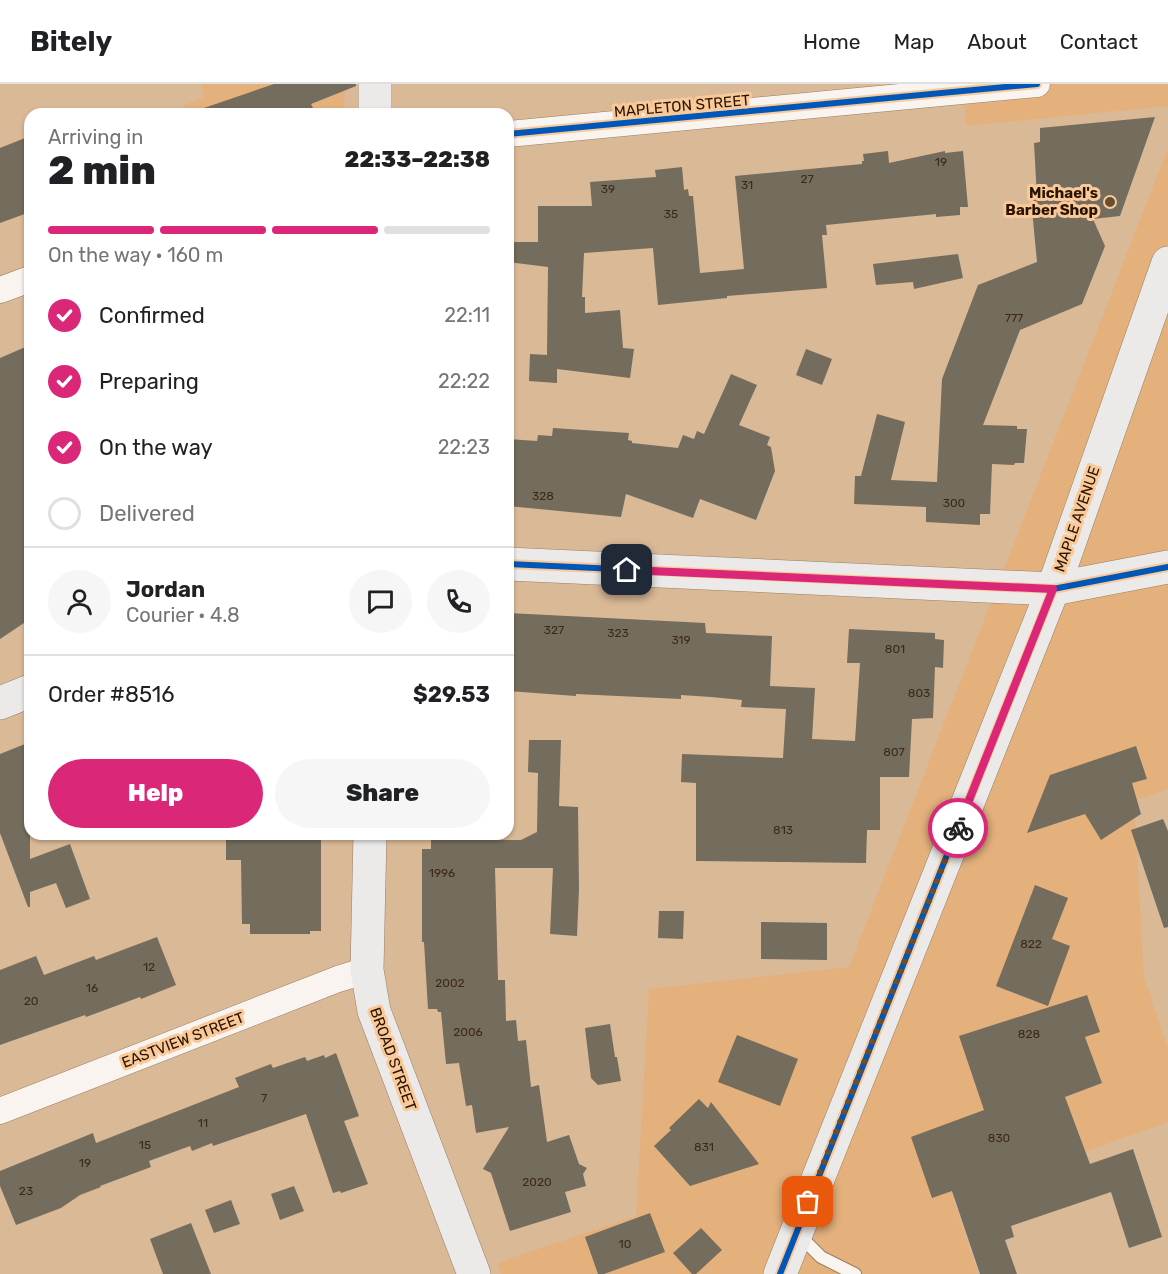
<!DOCTYPE html>
<html lang="en">
<head>
<meta charset="utf-8">
<style>
  body { margin:0; font-family:Rubik,sans-serif; background:#f6f6f6; color:#202124; height:100vh; display:flex; flex-direction:column; font-size:22px; white-space:nowrap }
  * { box-sizing:border-box; margin:0 }
  p { font-size:20px; color:#757577 }
  .icon { flex:none; width:33px; height:33px; fill:none; stroke:currentColor; stroke-width:2; stroke-linecap:round; stroke-linejoin:round }
  .map { position:relative; flex:1; overflow:hidden }
  .sheet { position:absolute; left:24px; top:24px; width:490px; height:732px; display:flex; flex-direction:column; background:#fff; border-radius:18px; box-shadow:0 2px 4px #0004 }
  .sheet>* { flex:none }
  .pin { position:absolute; display:grid; place-items:center; width:51px; height:51px; color:#fff; margin:-26px; border-radius:12px; box-shadow:0 3px 9px #0006 }
  .courier { position:absolute; display:grid; place-items:center; width:60px; height:60px; margin:-30px; border:4px solid #db2777; border-radius:50%; background:#fff; color:#222; box-shadow:0 2px 8px #0007 }
  .head em { font-style:normal; font-weight:800 }
  .head div { display:flex; flex-direction:column-reverse }
  .head { display:flex; align-items:center; justify-content:space-between; height:102px; padding:0 24px }
  h1 { font-size:39px; font-weight:800; line-height:45px }
  .bar { display:grid; grid-template-columns:repeat(4,1fr); gap:9px 6px; align-content:center; height:72px; padding:0 24px }
  .bar i { height:8px; border-radius:4px; background:#e0e0e0 }
  .bar .on { background:#db2777 }
  .bar p { grid-column:span 4 }
  .line { display:flex; align-items:center; gap:15px; padding:0 24px; border-top:2px solid #e0e0e0 }
  .line div { flex:1 }
  .round { display:grid; place-items:center; flex:none; width:63px; height:63px; border-radius:32px; background:#f6f6f6 }
  ol { padding:0 24px; list-style:none }
  li { display:flex; align-items:center; gap:18px; height:66px }
  li p { margin-inline-start:auto }
  li .icon { padding:6px; border-radius:50%; background:#db2777; color:#fff; stroke-width:4 }
  li:last-child { color:#757577 }
  li i { width:33px; height:33px; border:3px solid #e0e0e0; border-radius:50% }
  .button { display:flex; gap:12px; margin-top:auto; padding:12px 24px }
  .button a { flex:1; height:69px; border-radius:36px; background:#db2777; color:#fff; font-size:24px; font-weight:800; line-height:69px; text-align:center }
  .button a+a { background:#f6f6f6; color:#202124 }
  header { display:flex; align-items:center; gap:36px; box-sizing:border-box; height:84px; padding:0 30px; background:#fff; border-bottom:2px solid #e0e0e0 }
  header strong { font-size:28px }
  nav { display:flex; gap:33px; margin-inline-start:auto; font-size:21px }
  .map>svg:first-child { display:block }
</style>
</head>
<body>
<header>
<strong>Bitely</strong>
<nav><a>Home</a><a>Map</a><a>About</a><a>Contact</a></nav>
</header>
<div class="map">
<svg width="1168" height="1190" viewBox="0 0 1168 1190">
  <rect width="100%" height="100%" fill="#dab997"/>
  <!-- built -->
  <g fill="#e4b17d">
    <polygon points="201,0 345,0 344,30 187,30 184,21 204,14"/>
    <polygon points="963,0 1168,0 1168,22 966,42"/>
    <polygon points="1168,64 1168,705 1134,717 1144,893 1168,965 1168,1038 953,1115 978,1190 501,1190 497,1179 636,1132 649,905 849,883"/>
  </g>
  <!-- building -->
  <g fill="#746c5c">
    <polygon points="274,0 356,0 356,2 311,20 316,30 198,30 198,26"/>
    <polygon points="1155,33 1120,132 1093,135 1105,162 1082,220 1020,246 983,341 1017,342 1017,345 1027,345 1024,379 1015,379 1014,381 992,380 990,430 980,430 980,441 926,438 926,423 854,420 855,392 861,392 877,330 905,338 891,396 937,398 942,295 978,201 1037,178 1031,115 1037,114 1034,59 1040,58 1040,44"/>
    <polygon points="30,52 30,128 0,139 0,64"/>
    <polygon points="888,67 889,79 945,67 945,69 963,67 968,123 960,123 960,131 936,133 936,130 826,141 827,151 822,151 827,204 727,212 727,214 658,221 653,164 584,169 582,213 585,213 585,229 620,226 623,264 634,265 630,294 557,285 557,299 529,297 530,270 547,271 548,183 508,178 508,158 538,158 538,122 592,122 590,98 656,93 655,86 682,83 684,106 688,105 689,112 693,112 700,189 744,185 735,92 862,80 862,77 864,77 863,70"/>
    <polygon points="958,170 963,194 914,205 913,198 876,201 873,180"/>
    <polygon points="30,261 30,535 0,555 0,274"/>
    <polygon points="806,265 832,275 822,301 796,291"/>
    <polygon points="731,290 757,301 739,341 770,353 767,361 771,363 775,387 756,436 700,415 693,434 626,410 621,433 508,422 508,355 537,357 538,351 552,352 553,344 629,349 628,356 632,357 632,359 678,364 683,351 694,355 697,347 704,350"/>
    <polygon points="508,529 705,539 706,549 772,552 770,602 815,604 812,655 855,657 860,579 847,579 849,545 935,549 935,555 944,556 943,584 935,583 933,634 912,635 909,693 880,693 880,746 867,746 866,779 696,777 696,699 681,698 682,670 783,674 786,625 741,623 742,616 711,613 681,611 681,615 576,610 576,612 508,607"/>
    <polygon points="529,656 561,656 559,722 578,723 579,805 577,852 550,850 553,784 495,784 498,896 505,896 506,937 516,936 518,957 526,956 531,1003 539,1001 547,1058 569,1051 579,1080 587,1084 583,1090 586,1102 565,1108 571,1128 510,1147 491,1089 483,1085 509,1043 476,1049 472,1021 466,1022 459,979 446,980 441,928 438,928 437,925 428,925 424,858 422,858 422,765 431,765 431,756 521,756 537,748 538,689 528,688"/>
    <polygon points="30,658 30,775 70,760 90,815 66,824 56,799 30,808 30,823 28,823 0,749 0,670"/>
    <polygon points="1136,662 1147,695 1132,699 1141,730 1101,756 1085,730 1027,749 1050,691"/>
    <polygon points="1163,735 1168,747 1168,843 1164,844 1131,746"/>
    <polygon points="226,750 313,751 313,755 321,755 321,847 310,847 310,850 250,850 250,840 242,840 241,776 226,776"/>
    <polygon points="1035,801 1068,814 1052,855 1070,862 1048,922 996,902"/>
    <polygon points="659,827 684,827 683,855 658,854"/>
    <polygon points="761,838 827,839 827,876 761,875"/>
    <polygon points="157,853 176,901 141,915 140,913 86,933 85,931 0,961 0,886 36,872 44,891 94,872 96,876"/>
    <polygon points="1087,911 1100,948 1085,953 1102,999 1065,1013 1090,1080 1133,1065 1162,1153 1129,1164 1111,1108 1011,1142 1014,1153 1005,1156 1017,1190 980,1190 952,1107 932,1114 911,1053 984,1026 959,952"/>
    <polygon points="610,940 615,973 617,973 621,997 598,1001 591,994 585,944"/>
    <polygon points="737,951 798,975 780,1022 718,998"/>
    <polygon points="336,969 359,1032 344,1037 368,1100 341,1109 340,1107 333,1109 306,1030 213,1062 212,1059 192,1067 190,1062 149,1077 151,1083 100,1102 101,1103 80,1111 61,1124 16,1141 0,1102 0,1087 93,1049 96,1059 239,1003 235,994 271,980 273,984 305,973 307,977 324,971 325,974"/>
    <polygon points="699,1015 708,1024 711,1018 759,1080 690,1102 654,1062 671,1046 669,1044"/>
    <polygon points="294,1102 304,1127 280,1136 271,1110"/>
    <polygon points="231,1116 240,1140 214,1149 205,1126"/>
    <polygon points="650,1129 665,1168 604,1190 598,1190 585,1153"/>
    <polygon points="191,1139 211,1190 163,1190 150,1155"/>
    <polygon points="701,1144 722,1166 696,1190 692,1190 673,1169"/>
  </g>
  <g fill="none" stroke-linecap="round" stroke-linejoin="round">
    <!-- lane casing -->
    <g stroke="#987f63" stroke-width="14">
      <polyline id="lane" points="798,1150 821,1173 855,1190"/>
    </g>
    <!-- street casing -->
    <g stroke="#987f63" stroke-width="27">
      <g id="street">
        <polyline points="508,50 1037,0"/>
        <polyline points="0,206 30,195"/>
        <polyline points="0,1027 338,895 367,886"/>
      </g>
    </g>
    <!-- secondary casing -->
    <g stroke="#987f63" stroke-width="34">
      <g id="secondary">
        <polyline points="375,30 375,0"/>
        <polyline points="508,480 1053,505 1168,483"/>
        <polyline points="0,619 30,607"/>
        <polyline points="370,750 367,886 374,927 474,1190"/>
        <polyline points="780,1190 1053,505 1168,179"/>
      </g>
    </g>
    <!-- lane -->
    <use href="#lane" stroke="#f9f4ef" stroke-width="12"/>
    <!-- street -->
    <use href="#street" stroke="#f9f4ef" stroke-width="26"/>
    <!-- secondary -->
    <use href="#secondary" stroke="#eceae8" stroke-width="33"/>
    <!-- cycleway casing -->
    <g stroke="#f9c999" stroke-width="10">
      <g id="cycleway">
        <polyline points="508,50 1037,0"/>
        <polyline points="508,480 1053,505 1168,483"/>
        <polyline points="780,1190 1053,505"/>
      </g>
    </g>
    <!-- cycleway -->
    <use href="#cycleway" stroke="#0057b8" stroke-width="6"/>
  </g>
  <g fill="none" stroke-linecap="round" stroke-linejoin="round">
    <!-- done -->
    <polyline stroke="#684e35" stroke-width="6" stroke-dasharray="0 10.8" points="808,1118 958,744"/>
    <!-- route -->
    <polyline stroke="#db2777" stroke-width="8" points="627,486 1053,505 958,744"/>
  </g>
  <!-- markers -->
  <circle fill="#684e35" stroke="#f9c999" stroke-width="2" cx="1110" cy="118" r="6"/>
  <g text-anchor="middle" stroke-width="6" stroke-linejoin="round" paint-order="stroke">
    <!-- number labels -->
    <g font-size="12" fill="#3c2a17">
      <text x="941" y="82">19</text>
      <text x="807" y="99">27</text>
      <text x="747" y="105">31</text>
      <text x="608" y="109">39</text>
      <text x="671" y="134">35</text>
      <text x="1014" y="238">777</text>
      <text x="543" y="416">328</text>
      <text x="954" y="423">300</text>
      <text x="554" y="550">327</text>
      <text x="618" y="553">323</text>
      <text x="681" y="560">319</text>
      <text x="895" y="569">801</text>
      <text x="919" y="613">803</text>
      <text x="894" y="672">807</text>
      <text x="783" y="750">813</text>
      <text x="442" y="793">1996</text>
      <text x="1031" y="864">822</text>
      <text x="149" y="887">12</text>
      <text x="450" y="903">2002</text>
      <text x="92" y="908">16</text>
      <text x="31" y="921">20</text>
      <text x="468" y="952">2006</text>
      <text x="1029" y="954">828</text>
      <text x="264" y="1018">7</text>
      <text x="203" y="1043">11</text>
      <text x="999" y="1058">830</text>
      <text x="145" y="1065">15</text>
      <text x="704" y="1067">831</text>
      <text x="85" y="1083">19</text>
      <text x="537" y="1102">2020</text>
      <text x="26" y="1111">23</text>
      <text x="625" y="1164">10</text>
    </g>
    <!-- street labels -->
    <g font-size="15" fill="#2a1400" stroke="#f9c999">
      <text transform="translate(682 22) rotate(-5)" y="5">MAPLETON STREET</text>
      <text transform="translate(1077 435) rotate(-71)" y="5">MAPLE AVENUE</text>
      <text transform="translate(183 956) rotate(-21)" y="5">EASTVIEW STREET</text>
      <text transform="translate(393 975) rotate(70)" y="5">BROAD STREET</text>
    </g>
    <!-- poi labels -->
    <g font-size="15" font-weight="bold" fill="#2a1400" stroke="#f9c999" text-anchor="end">
      <text x="1098" y="114">Michael's<tspan x="1098" dy="17">Barber Shop</tspan></text>
    </g>
  </g>
</svg>
<div class="pin" style="left:808px;top:1118px;background:#ea580c"><svg class="icon" aria-label="bag" viewBox="0 0 24 24"><path d="M5 8h14l-1 12H6zM9 8a3 3 0 0 1 6 0"/></svg></div>
<div class="pin" style="left:627px;top:486px;background:#1f2937"><svg class="icon" aria-label="home" viewBox="0 0 24 24"><path d="M3 11l9-7 9 7M6 9v11h12V9"/></svg></div>
<div class="courier" style="left:958px;top:744px"><svg class="icon" aria-label="bike" viewBox="0 0 24 24"><circle cx="6" cy="16" r="4"/><circle cx="18" cy="16" r="4"/><path d="M6 16l4-8h5l3 8M10 8l3 8H6M13 5h3"/></svg></div>
<section class="sheet">
<div class="head"><div><h1>2 min</h1><p>Arriving in</p></div><em>22:33–22:38</em></div>
<div class="bar"><i class="on"></i><i class="on"></i><i class="on"></i><i></i><p>On the way · 160 m</p></div>
<ol>
<li><svg class="icon" aria-label="check" viewBox="0 0 24 24"><path d="M5 12l5 5 9-10"/></svg>Confirmed<p>22:11</p></li>
<li><svg class="icon" aria-label="check" viewBox="0 0 24 24"><path d="M5 12l5 5 9-10"/></svg>Preparing<p>22:22</p></li>
<li><svg class="icon" aria-label="check" viewBox="0 0 24 24"><path d="M5 12l5 5 9-10"/></svg>On the way<p>22:23</p></li>
<li><i></i>Delivered</li>
</ol>
<div class="line" style="height:108px"><a class="round"><svg class="icon" aria-label="person" viewBox="0 0 24 24"><circle cx="12" cy="8" r="4"/><path d="M4 21q1-7 8-7t8 7"/></svg></a><div><b>Jordan</b><p>Courier · 4.8</p></div><a class="round"><svg class="icon" aria-label="chat" viewBox="0 0 24 24"><path d="M4 5h16v11H9l-5 4z"/></svg></a><a class="round"><svg class="icon" aria-label="phone" viewBox="0 0 24 24"><path d="M5 4h4l2 5-3 2q2 4 5 5l2-3 5 2v4C11 20 4 13 5 4z"/></svg></a></div>
<div class="line" style="height:78px"><div>Order #8516</div><b>$29.53</b></div>
<div class="button"><a>Help</a><a>Share</a></div>
</section>
</div>
</body>
</html>
